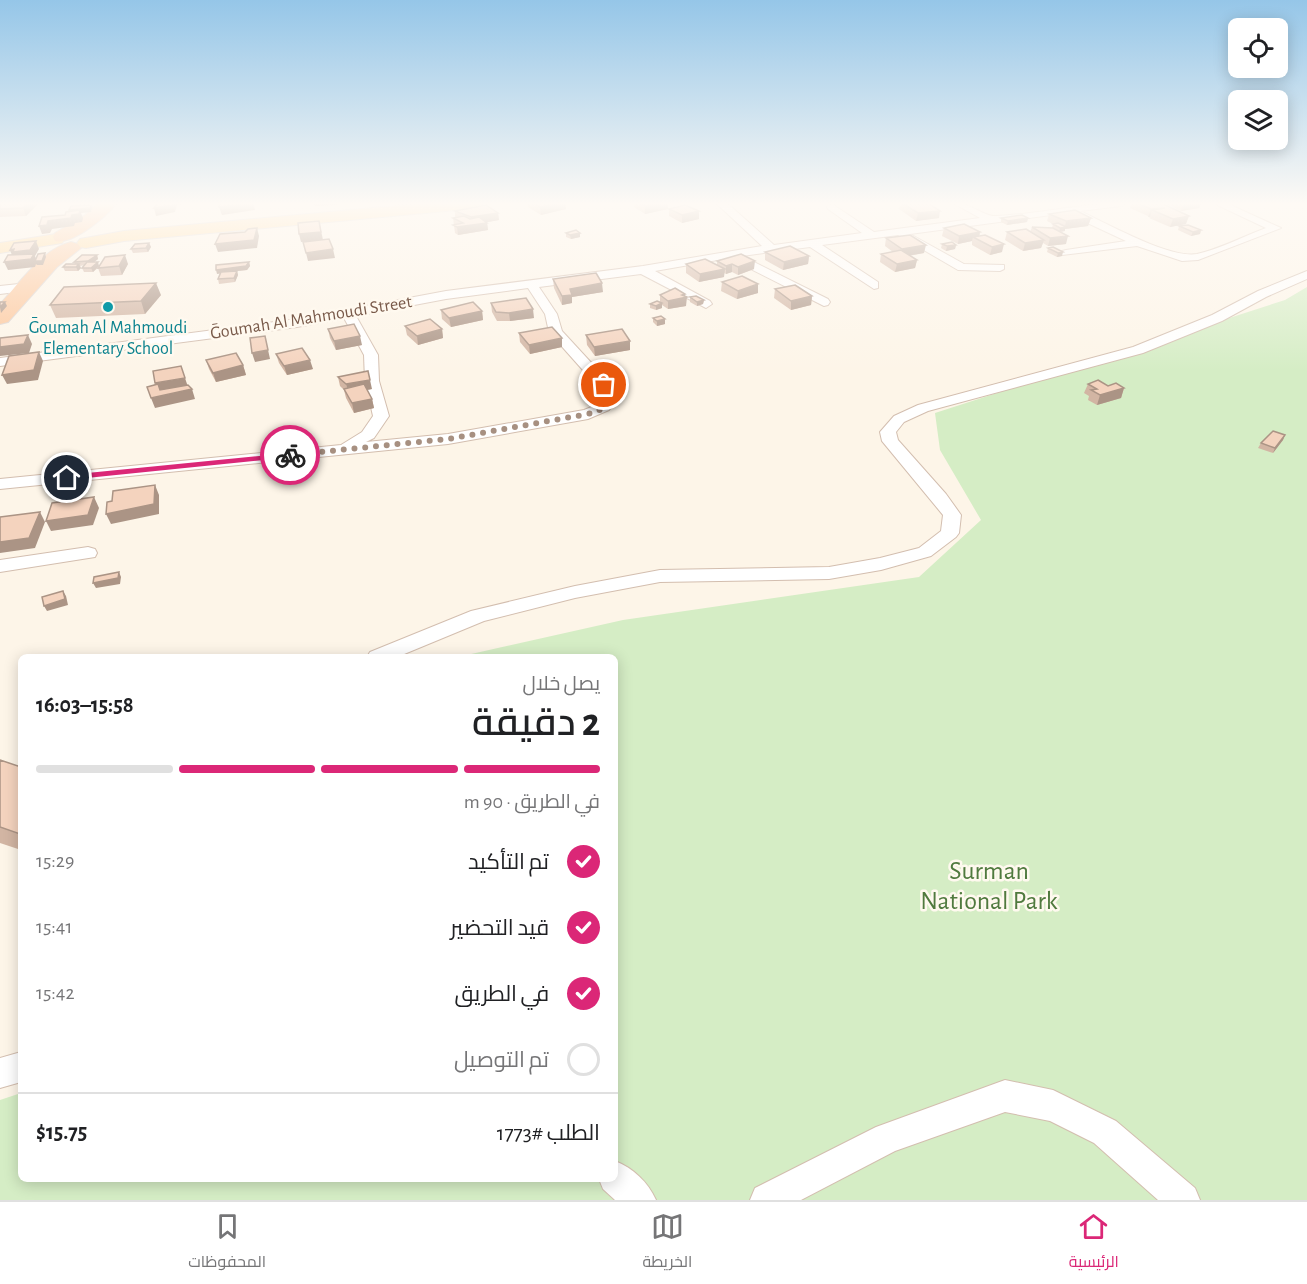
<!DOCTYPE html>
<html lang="ar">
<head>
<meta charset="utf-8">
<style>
  body { margin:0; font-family:"Alegreya Sans",Cairo,sans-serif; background:#f2f2f2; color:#202124; direction:rtl; height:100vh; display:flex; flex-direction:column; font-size:22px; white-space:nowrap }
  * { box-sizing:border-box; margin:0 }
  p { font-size:20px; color:#757577 }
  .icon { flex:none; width:33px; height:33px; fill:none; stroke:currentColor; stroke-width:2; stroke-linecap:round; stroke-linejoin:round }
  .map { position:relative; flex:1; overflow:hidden; direction:ltr }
  .panel { position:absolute; left:18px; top:654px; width:600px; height:528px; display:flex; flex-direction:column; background:#fff; border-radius:9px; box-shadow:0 3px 15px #0003; direction:rtl }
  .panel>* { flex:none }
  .controls { position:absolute; left:1228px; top:18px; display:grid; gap:12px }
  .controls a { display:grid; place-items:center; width:60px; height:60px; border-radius:9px; background:#fff; box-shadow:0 3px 15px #0003; font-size:30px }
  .pin { position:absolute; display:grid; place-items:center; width:51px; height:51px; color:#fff; margin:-26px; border:3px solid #fff; border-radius:50%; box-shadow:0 2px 6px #0007 }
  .courier { position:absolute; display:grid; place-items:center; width:60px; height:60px; margin:-30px; border:4px solid #db2777; border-radius:50%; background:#fff; color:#222; box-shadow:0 2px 8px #0007 }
  .overview em { font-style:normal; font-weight:600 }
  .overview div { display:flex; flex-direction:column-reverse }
  .overview { display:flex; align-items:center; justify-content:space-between; height:102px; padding:0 18px }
  h1 { font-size:39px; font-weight:600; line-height:45px }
  .bar { display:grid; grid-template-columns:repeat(4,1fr); gap:9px 6px; align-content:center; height:72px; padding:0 18px }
  .bar i { height:8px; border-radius:4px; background:#e0e0e0 }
  .bar .on { background:#db2777 }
  .bar p { grid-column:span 4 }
  .line { display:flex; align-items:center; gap:15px; padding:0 18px; border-top:2px solid #e0e0e0 }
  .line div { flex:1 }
  ol { padding:0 18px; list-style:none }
  li { display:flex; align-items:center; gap:18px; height:66px }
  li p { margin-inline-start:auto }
  li .icon { padding:6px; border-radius:50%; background:#db2777; color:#fff; stroke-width:4 }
  li:last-child { color:#757577 }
  li i { width:33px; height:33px; border:3px solid #e0e0e0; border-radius:50% }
  .tabs { display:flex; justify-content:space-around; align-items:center; height:84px; border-top:2px solid #e0e0e0; background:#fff; font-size:16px; color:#757577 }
  .tabs a { display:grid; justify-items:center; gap:3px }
  .tabs .on { color:#db2777 }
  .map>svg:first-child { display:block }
</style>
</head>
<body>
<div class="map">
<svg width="1307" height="1200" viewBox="0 0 1307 1200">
  <rect width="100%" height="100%" fill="#fdf5e8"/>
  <!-- green -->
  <polygon fill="#d5edc5" points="1307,287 1307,1200 0,1200 0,1100 21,1093 21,1179 615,1179 615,657 458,657 623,620 919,577 981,520 940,450 935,413 1285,300"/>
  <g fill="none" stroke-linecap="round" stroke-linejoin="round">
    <!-- minor casing -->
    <g stroke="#d3beaf" stroke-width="2">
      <g id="minor">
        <path d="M716,203H727L774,245L862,233L828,209L827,207L832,204L874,232L980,218L953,203C972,203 984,217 996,216C1040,214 1082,203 1126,203L1121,206L1080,211C1106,223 1170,259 1197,254C1220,249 1244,236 1266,228L1213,203H1226L1281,228L1198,260L1182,261L1137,246L1062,255V251L1066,250L1126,241L1066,213L910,234L964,264L1004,265V269L1000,271L958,270L898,235L822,245L878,282V288L874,289L810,247L742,256L828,299L830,302L828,305L824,306L729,258L655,271L710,301L712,304L706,308L641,274L539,287L557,314L562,331L609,382L616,400L609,410L588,419L448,444L0,489V479L341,445L362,432L373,416L365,381L364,355L344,318L297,327L0,366V358L297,319L446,291L643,266L762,246ZM528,288L545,314L549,332L597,386L602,400L599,404L584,410L448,434L366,442L374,438L389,416L379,381L378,355L356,316L446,299Z"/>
        <polygon points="1307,271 1307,279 1266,297 1222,321 1143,353 928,411 904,422 896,432 898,440 946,494 961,515 959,533 956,537 931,556 881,570 829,579 660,582 575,598 484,621 397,657 367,657 370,652 471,611 575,586 660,570 829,567 880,558 919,548 941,531 943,515 882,441 880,432 894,416 918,405 1133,347 1212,315 1258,291"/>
        <polygon points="28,283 32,284 32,290 0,294 0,286"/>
        <polygon points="88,547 95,549 97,553 95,557 0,572 0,560"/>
        <polygon points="21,1052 21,1082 0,1088 0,1058"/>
        <polygon points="1005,1080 1053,1090 1116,1121 1195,1188 1200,1200 1158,1200 1094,1143 1050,1121 1005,1112 895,1151 801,1200 750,1200 755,1188 876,1127"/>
        <path d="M615,1161C633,1168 648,1182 656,1200H615L603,1189L599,1179H615Z"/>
      </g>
    </g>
    <!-- primary casing -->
    <g stroke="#dcd4d0" stroke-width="2">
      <g id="primary">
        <polygon points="426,203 486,203 478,208 124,241 86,248 80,247 77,243 80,239 124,231"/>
        <polygon points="56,234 62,235 65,239 62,243 0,253 0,243"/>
      </g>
    </g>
    <!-- trunk casing -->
    <g stroke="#dcd4d0" stroke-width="2">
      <g id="trunk">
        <path d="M98,203H117C106,217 73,245 55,241L53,237L55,233L85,215Z"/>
        <path d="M71,242L78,244L81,248L57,267L8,322L0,324V304C19,284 42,249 71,242Z"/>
      </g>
    </g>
    <!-- minor -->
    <use href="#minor" fill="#fff" fill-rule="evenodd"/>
    <!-- primary -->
    <use href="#primary" fill="#ffda9d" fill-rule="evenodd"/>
    <!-- trunk -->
    <use href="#trunk" fill="#fcc79c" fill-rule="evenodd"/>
  </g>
  <!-- wall -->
  <g fill="#d2b5a3">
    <polygon points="0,203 37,205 26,216 0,217"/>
    <polygon points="528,203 565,203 566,209 541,215 528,207"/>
    <polygon points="634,203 668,203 668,209 645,214 634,207"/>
    <polygon points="900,203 928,203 939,218 916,221 899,209"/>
    <polygon points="1131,203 1161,203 1186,224 1170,227 1149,218 1150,217 1130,208"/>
    <polygon points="1164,203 1201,203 1199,208 1181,211"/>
    <polygon points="669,209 699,219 682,223 669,216"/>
    <polygon points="455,211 498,213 499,220 487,222 488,230 458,235 455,233 453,218 455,217"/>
    <polygon points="1049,214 1091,218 1088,226 1065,229 1065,231 1060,232 1066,244 1048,246 1043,243 1041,248 1023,251 1005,240 1007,232 1030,232 1032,227 1052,228 1053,224 1047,221"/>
    <polygon points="1001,218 1028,218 1027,222 1007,225 1001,222"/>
    <polygon points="1179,226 1201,230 1200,234 1191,236 1178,230"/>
    <polygon points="944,228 979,236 1002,252 990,255 972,245 972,241 958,244 942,236"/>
    <polygon points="566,233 580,233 580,237 571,239 566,237"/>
    <polygon points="886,238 924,253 909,256 917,260 915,268 895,272 880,262 881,254 893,252 885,246"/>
    <polygon points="149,243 151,247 148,252 133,253 131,249"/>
    <polygon points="942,244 956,245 955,249 946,251 941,248"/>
    <polygon points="1053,247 1062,256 1057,257 1047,252 1048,248"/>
    <polygon points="765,252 809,256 808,264 783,270 765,260"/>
    <polygon points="97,255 98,259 94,262 99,266 128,264 122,275 101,276 98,268 99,267 93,272 84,272 82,268 85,265 80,266 81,268 78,271 65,271 63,267 75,264 74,262"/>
    <polygon points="717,261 754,269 738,275 732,272 726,274 724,273 724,277 699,282 686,273 686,264 717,265"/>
    <polygon points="249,262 250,266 247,270 237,271 238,275 235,282 219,284 218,279 220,273 217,274"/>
    <polygon points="553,279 603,292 572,297 572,303 562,305 554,288"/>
    <polygon points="722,282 758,293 737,299 721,291"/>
    <polygon points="775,289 812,296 811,305 791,310 774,298"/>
    <polygon points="685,294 686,306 668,309 662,305 662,308 656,310 650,308 650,304 660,303 660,295"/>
    <polygon points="161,295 145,314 56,318 50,305"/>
    <polygon points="690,297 704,300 703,304 697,306 690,302"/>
    <polygon points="491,303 534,318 510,321 497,321 492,312"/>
    <polygon points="441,310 482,311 483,320 451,327 442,319"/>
    <polygon points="653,318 665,324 657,326 653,322"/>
    <polygon points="405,326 442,329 443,338 418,345 407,335"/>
    <polygon points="328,329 362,345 336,350 330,338"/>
    <polygon points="519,333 562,347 530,354 520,342"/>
    <polygon points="586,335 630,350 595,356 587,345"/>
    <polygon points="276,354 313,369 287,375 279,363"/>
    <polygon points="206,360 243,365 246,375 216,382 209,369"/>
    <polygon points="338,377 372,389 367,390 372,399 374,408 354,413 346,398 344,390 340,386"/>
    <polygon points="1088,384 1108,386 1124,388 1121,398 1097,405 1088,400 1089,396 1084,393"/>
    <polygon points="1285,435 1283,440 1273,453 1258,448 1261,443"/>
    <polygon points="0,760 21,767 21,850 0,843"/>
  </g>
  <!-- shaded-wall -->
  <g fill="#ab9485">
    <polygon points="28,203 36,203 37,205 26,216 23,208"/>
    <polygon points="168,203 184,203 183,204 177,205 175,212 156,216 154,208"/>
    <polygon points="253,203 255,210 222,215 219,207"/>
    <polygon points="314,203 338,203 338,205 315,206"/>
    <polygon points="560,203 565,203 566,209 541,215 540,207"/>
    <polygon points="661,203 668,203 668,209 645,214 645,206"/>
    <polygon points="1184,203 1201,203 1199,208 1181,211"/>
    <polygon points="91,205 92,208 91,212 81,213 83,218 82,222 75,223 74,226 52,229 50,233 42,234 39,226 48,221 71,214 69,210"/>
    <polygon points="1165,208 1152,210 1150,217 1148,217 1151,209"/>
    <polygon points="699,211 699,219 682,223 682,215"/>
    <polygon points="940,211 939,218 916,221 918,213"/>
    <polygon points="498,213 499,220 472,225 471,217"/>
    <polygon points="1189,216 1186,224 1170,227 1173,219"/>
    <polygon points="1028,218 1027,222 1007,225 1008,221"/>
    <polygon points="1091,218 1088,226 1065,229 1065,231 1059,232 1060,228 1065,227 1066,221"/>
    <polygon points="319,221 323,240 301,242 299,234"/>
    <polygon points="487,223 488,230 458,235 457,227"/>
    <polygon points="257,228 259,236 257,248 218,252 215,244"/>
    <polygon points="1201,230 1200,234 1191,236 1193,232"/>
    <polygon points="980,232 979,240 973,237 972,241 958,244 959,236"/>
    <polygon points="580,233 580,237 571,239 570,235"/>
    <polygon points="1068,236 1066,244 1048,246 1050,238"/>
    <polygon points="1044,240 1041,248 1023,251 1025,243"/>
    <polygon points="36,241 39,249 35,256 37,261 45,253 46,257 43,265 37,265 36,264 35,267 8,270 4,262 13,258 10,250"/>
    <polygon points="149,243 151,247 148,252 146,248"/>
    <polygon points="1004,244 1002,252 990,255 992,247"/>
    <polygon points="926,245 924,253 900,257 902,249"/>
    <polygon points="956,245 955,249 946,251 947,246"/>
    <polygon points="333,249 335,258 308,261 306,253"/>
    <polygon points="1063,252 1062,256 1057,257 1058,253"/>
    <polygon points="97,255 98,259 90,265 88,261"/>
    <polygon points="125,255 128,264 122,275 119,266"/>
    <polygon points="809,256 808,264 783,270 784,262"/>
    <polygon points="917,260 915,268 895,272 897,264"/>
    <polygon points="755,261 754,269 738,275 738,267"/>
    <polygon points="98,262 99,266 93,272 91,268"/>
    <polygon points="249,262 250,266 247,270 237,271 238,275 235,282 234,278 236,271 217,274 216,270"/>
    <polygon points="79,264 81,268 78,271 76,267"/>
    <polygon points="732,264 732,272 726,274 726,266"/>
    <polygon points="725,269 724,277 699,282 700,274"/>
    <polygon points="156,283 161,295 145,314 141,301"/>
    <polygon points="602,283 603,292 572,297 572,303 562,305 562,296 570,289"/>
    <polygon points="758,284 758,293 737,299 738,291"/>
    <polygon points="685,294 685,297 687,297 686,306 668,309 668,301"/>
    <polygon points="812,296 811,305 791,310 791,301"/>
    <polygon points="704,300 703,304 697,306 697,302"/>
    <polygon points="5,302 7,306 1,313 0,307"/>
    <polygon points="662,303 662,308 656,310 656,306"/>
    <polygon points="533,309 534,318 510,321 509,313"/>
    <polygon points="482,311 483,320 451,327 449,318"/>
    <polygon points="665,319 665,324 657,326 657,321"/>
    <polygon points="442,329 443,338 418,345 417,336"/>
    <polygon points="28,335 32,344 29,353 0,356 0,347"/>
    <polygon points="265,336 270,359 255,362 252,353"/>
    <polygon points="360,336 362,345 336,350 334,341"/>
    <polygon points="562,338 562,347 530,354 529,345"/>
    <polygon points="630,341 630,350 595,356 594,347"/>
    <polygon points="39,352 43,361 38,380 7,384 2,375"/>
    <polygon points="310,360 313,369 287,375 284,366"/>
    <polygon points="243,365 246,375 216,382 213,373"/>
    <polygon points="185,378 188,387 159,393 155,383"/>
    <polygon points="370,380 372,389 349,393 346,384"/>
    <polygon points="1124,388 1121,398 1097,405 1100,395"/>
    <polygon points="192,389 195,399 155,408 151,398"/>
    <polygon points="372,399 374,408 354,413 352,403"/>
    <polygon points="1285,435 1283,440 1273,453 1275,448"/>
    <polygon points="155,485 159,495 159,514 111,524 106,514"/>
    <polygon points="94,497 99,508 93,525 51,531 46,521"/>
    <polygon points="40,512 45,522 35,548 0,553 0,542"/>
    <polygon points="119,572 121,577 120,584 96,588 93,583"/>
    <polygon points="63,591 66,596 68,605 47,611 44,606"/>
  </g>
  <!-- building -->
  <g fill="#f4d3be" stroke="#ab9485" stroke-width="1.5">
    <polygon points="0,203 28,203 23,208 0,209"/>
    <polygon points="158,203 173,203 173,205 154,208"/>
    <polygon points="219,203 253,203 219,207"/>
    <polygon points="533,203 560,203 540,207"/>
    <polygon points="639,203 661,203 645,206"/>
    <polygon points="902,203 928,203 940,211 918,213"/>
    <polygon points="1137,203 1161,203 1189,216 1173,219 1152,210 1165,208 1151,209"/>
    <polygon points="91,205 90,208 69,210 71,206"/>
    <polygon points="486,205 498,213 471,217 455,211"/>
    <polygon points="685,205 699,211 682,215 669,209"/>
    <polygon points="80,210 79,214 72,215 71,218 48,221 47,225 39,226 42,217 65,215 66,212"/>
    <polygon points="1075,210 1091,218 1066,221 1049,214"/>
    <polygon points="1022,215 1028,218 1008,221 1001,218"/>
    <polygon points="464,216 470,219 479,217 487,223 457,227 453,225 463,223 453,218"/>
    <polygon points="319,221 321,232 299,234 298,223"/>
    <polygon points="1058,223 1066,227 1060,228 1053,224"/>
    <polygon points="964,224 980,232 959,236 944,228"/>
    <polygon points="1188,225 1201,230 1193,232 1179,226"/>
    <polygon points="1032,227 1053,228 1068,236 1050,238"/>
    <polygon points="257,228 254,240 215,244 220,234 245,232 248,229"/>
    <polygon points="1026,229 1044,240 1025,243 1007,232"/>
    <polygon points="576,230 580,233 570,235 566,233"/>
    <polygon points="910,235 926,245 902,249 886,238"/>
    <polygon points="985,235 1004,244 992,247 973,237"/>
    <polygon points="329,239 333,249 306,253 303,242"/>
    <polygon points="36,241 30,250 13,252 14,249 10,250 14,243"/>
    <polygon points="952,242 956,245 947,246 942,244"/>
    <polygon points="149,243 146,248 131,249 135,244"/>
    <polygon points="790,246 809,256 784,262 765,252"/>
    <polygon points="1053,247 1063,252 1058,253 1048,248"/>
    <polygon points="901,250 917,260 897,264 881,254"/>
    <polygon points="45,253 42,261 35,261 38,254"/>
    <polygon points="34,254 31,259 4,262 8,255"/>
    <polygon points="741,254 755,261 738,267 732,264 726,266 717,261"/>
    <polygon points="82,255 97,255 88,261 74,262"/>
    <polygon points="125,255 119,266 98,268 105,257"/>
    <polygon points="705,259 725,269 700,274 686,264"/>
    <polygon points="87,262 98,262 91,268 82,268"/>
    <polygon points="249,262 246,266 216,270 216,265"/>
    <polygon points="66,264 79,264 76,267 63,267"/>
    <polygon points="237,271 234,278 218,279 221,272"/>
    <polygon points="596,273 602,283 570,289 572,295 562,296 553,279"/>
    <polygon points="742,276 758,284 738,291 722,282"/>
    <polygon points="156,283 141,301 50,305 64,287"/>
    <polygon points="795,285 812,296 791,301 775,289"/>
    <polygon points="675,288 685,294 682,295 687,297 668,301 660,295"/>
    <polygon points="696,296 704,300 697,302 690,297"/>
    <polygon points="526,298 533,309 509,313 496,312 491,303"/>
    <polygon points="657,301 662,303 656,306 650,304"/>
    <polygon points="0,302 5,302 0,307"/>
    <polygon points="473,302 482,311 449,318 441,310"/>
    <polygon points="661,316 665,319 657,321 653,318"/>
    <polygon points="430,319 442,329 417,336 405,326"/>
    <polygon points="354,324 360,336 334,341 328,329"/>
    <polygon points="552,327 562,338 529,345 519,333"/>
    <polygon points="622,329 630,341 594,347 586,335"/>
    <polygon points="28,335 24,344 0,347 0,338"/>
    <polygon points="265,336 268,350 252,353 250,338"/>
    <polygon points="302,348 310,360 284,366 276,354"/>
    <polygon points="39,352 34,370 2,375 9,356"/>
    <polygon points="236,353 243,365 213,373 206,360"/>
    <polygon points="181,366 185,378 155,383 153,371"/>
    <polygon points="368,371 370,380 346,384 338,377"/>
    <polygon points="1098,380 1108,386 1116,383 1124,388 1100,395 1091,390 1097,389 1088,384"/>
    <polygon points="158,384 160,390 188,385 192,389 151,398 147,387"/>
    <polygon points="364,384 372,399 352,403 344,389"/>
    <polygon points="1273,431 1285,435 1275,448 1261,443"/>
    <polygon points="155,485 154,504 106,514 107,502 112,501 113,491"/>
    <polygon points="94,497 88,515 46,521 52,503"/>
    <polygon points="40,512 29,538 0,542 0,517"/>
    <polygon points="119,572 118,578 93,583 94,577"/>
    <polygon points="63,591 65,599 44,606 42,597"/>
    <polygon points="0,760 21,767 21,833 20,834 0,827"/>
  </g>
  <!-- sky -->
  <linearGradient id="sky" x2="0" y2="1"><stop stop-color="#95c6e8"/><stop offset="0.55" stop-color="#fefaf5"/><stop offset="1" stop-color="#fefaf5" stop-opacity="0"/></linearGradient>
  <rect width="1307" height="371" fill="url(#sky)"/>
  <!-- route -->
  <polygon fill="#db2777" points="290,453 293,453 293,457 67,480 63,478 67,475"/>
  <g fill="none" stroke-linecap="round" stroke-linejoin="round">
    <!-- done -->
    <path stroke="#a79081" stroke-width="6" stroke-dasharray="0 10.8" d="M290,455L448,439L588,414C608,408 611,405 604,385"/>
  </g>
  <!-- markers -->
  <circle fill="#0f9aa8" stroke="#fff9ef" stroke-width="2" cx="108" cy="307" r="6"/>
  <g text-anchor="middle" stroke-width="5" stroke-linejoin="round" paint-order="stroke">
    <!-- far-street labels -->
    <g font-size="18" fill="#795a4a" stroke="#fff9ef">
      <text transform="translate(311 317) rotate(-9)" y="6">Ḡoumah Al Mahmoudi Street</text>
    </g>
    <!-- far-culture labels -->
    <g font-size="18" fill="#0d838f" stroke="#fff9ef">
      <text x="108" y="333">Ḡoumah Al Mahmoudi<tspan x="108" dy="21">Elementary School</tspan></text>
    </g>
    <!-- near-park labels -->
    <g font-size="26" fill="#507a3e" stroke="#fff9ef">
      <text x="989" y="879">Surman<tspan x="989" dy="30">National Park</tspan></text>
    </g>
  </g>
</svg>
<div class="controls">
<a><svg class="icon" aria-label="locate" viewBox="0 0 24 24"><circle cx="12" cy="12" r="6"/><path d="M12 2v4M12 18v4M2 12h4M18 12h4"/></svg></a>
<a><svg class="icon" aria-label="layers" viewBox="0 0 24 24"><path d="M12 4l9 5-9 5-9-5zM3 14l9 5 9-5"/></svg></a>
</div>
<div class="pin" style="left:604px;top:385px;background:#ea580c"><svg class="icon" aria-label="bag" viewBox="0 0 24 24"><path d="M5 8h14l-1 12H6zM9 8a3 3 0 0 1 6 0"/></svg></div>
<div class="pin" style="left:67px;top:478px;background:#1f2937"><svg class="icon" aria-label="home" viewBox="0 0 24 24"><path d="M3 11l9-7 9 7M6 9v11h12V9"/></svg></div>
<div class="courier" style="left:290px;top:455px"><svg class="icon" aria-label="bike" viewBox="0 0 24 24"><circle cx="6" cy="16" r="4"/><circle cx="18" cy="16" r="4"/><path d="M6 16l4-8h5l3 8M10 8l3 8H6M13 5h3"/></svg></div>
<section class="panel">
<div class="overview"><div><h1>2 دقيقة</h1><p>يصل خلال</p></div><em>15:58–16:03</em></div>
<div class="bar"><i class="on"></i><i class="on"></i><i class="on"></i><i></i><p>في الطريق · 90 m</p></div>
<ol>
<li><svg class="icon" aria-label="check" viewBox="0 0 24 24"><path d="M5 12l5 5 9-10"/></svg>تم التأكيد<p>15:29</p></li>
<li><svg class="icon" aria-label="check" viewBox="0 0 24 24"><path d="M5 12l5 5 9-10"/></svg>قيد التحضير<p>15:41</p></li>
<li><svg class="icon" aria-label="check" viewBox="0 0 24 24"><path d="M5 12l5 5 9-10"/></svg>في الطريق<p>15:42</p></li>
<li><i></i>تم التوصيل</li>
</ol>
<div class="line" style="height:78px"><div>الطلب #1773</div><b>$15.75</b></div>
</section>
</div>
<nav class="tabs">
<a class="on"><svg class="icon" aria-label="home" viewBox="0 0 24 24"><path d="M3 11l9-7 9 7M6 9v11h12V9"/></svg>الرئيسية</a>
<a><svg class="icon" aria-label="map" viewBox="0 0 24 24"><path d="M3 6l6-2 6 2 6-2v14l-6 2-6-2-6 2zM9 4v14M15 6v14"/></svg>الخريطة</a>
<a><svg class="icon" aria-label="saved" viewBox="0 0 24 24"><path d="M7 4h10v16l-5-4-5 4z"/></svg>المحفوظات</a>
</nav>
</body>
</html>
